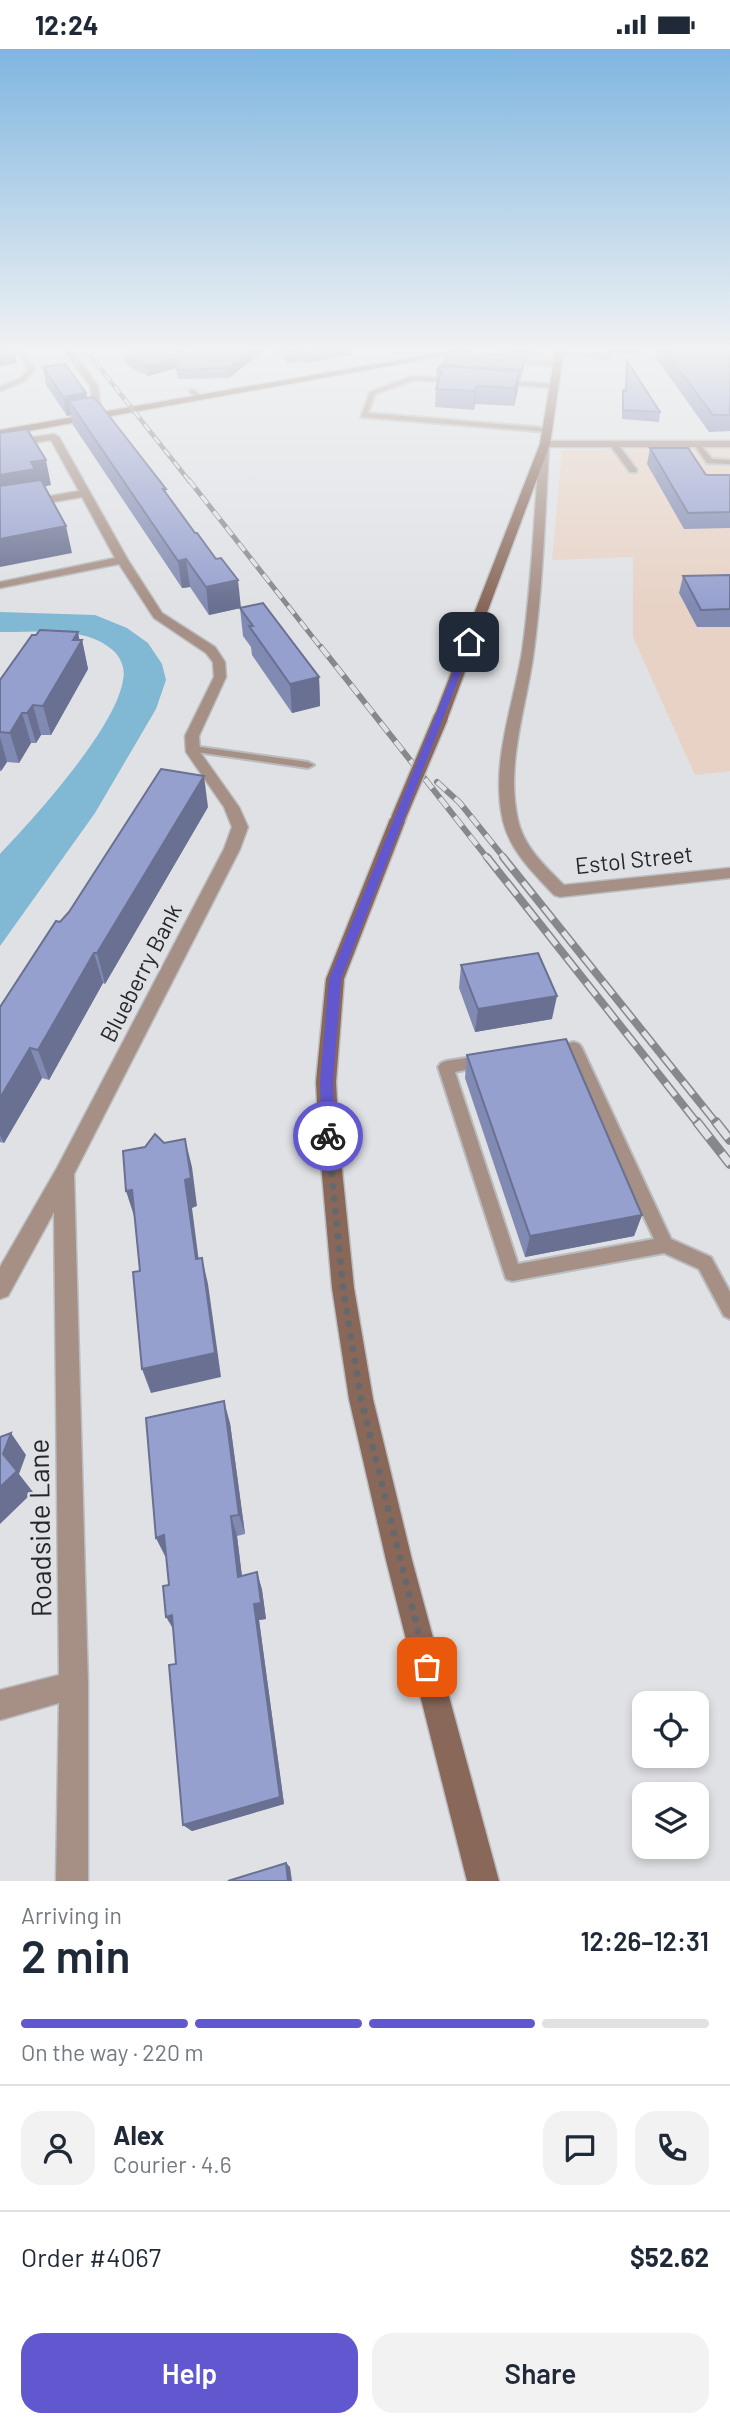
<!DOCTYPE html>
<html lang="en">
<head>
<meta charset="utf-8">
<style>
  body { margin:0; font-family:Barlow,sans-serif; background:#f2f2f3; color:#1f2937; height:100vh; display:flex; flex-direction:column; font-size:26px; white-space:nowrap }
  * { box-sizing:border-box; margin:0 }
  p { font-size:23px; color:#747a83 }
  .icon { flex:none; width:38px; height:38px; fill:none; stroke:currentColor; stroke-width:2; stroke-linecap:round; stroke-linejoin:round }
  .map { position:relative; height:1832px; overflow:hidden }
  .details { display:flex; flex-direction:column; background:#fff; flex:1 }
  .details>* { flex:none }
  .tools { position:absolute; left:632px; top:1642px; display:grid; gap:14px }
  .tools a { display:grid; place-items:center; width:77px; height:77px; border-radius:14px; background:#fff; box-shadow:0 4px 10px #0003; font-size:35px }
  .pin { position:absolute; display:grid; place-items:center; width:60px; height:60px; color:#fff; margin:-30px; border-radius:14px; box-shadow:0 4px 10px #0006 }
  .courier { position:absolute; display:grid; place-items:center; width:70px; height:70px; margin:-35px; border:5px solid #6157cf; border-radius:50%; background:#fff; color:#222; box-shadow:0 2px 9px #0007 }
  .overview em { font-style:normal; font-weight:600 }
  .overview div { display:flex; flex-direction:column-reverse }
  .overview { display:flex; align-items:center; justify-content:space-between; height:119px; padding:0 21px }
  h1 { font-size:46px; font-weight:600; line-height:52px }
  .bar { display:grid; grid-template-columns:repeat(4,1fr); gap:10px 7px; align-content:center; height:84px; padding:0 21px }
  .bar i { height:9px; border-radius:5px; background:#e0e1e3 }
  .bar .active { background:#6157cf }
  .bar p { grid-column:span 4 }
  .line { display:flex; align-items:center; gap:18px; padding:0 21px; border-top:2px solid #e0e1e3 }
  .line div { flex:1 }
  .round { display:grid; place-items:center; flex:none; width:74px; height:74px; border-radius:21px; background:#f2f2f3 }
  .cta { display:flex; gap:14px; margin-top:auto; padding:14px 21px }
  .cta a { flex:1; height:80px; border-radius:21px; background:#6157cf; color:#fff; font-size:28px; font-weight:600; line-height:80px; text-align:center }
  .cta a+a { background:#f2f2f3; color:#1f2937 }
  .status { display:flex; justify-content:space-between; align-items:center; height:49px; padding:0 35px; background:#fff; direction:ltr }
  .status svg { height:19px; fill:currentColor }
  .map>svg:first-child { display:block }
</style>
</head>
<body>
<div class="status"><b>12:24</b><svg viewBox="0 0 49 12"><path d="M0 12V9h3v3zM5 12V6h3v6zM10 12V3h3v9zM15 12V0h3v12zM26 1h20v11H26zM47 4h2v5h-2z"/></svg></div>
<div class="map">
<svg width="730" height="1832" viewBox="0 0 730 1832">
  <rect width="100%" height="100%" fill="#dfe1e5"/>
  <!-- education -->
  <polygon fill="#e8d2c5" points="730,399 730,722 695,726 633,588 633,508 552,511 562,401"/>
  <!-- water -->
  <path fill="#81b8d4" d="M0,563L95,566L127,579L148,594L162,615L166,631L156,660L95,764L0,897V805C34,769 116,679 123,631C126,619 120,606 110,599C82,576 33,584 0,583Z"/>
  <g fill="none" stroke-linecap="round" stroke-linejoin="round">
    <!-- lane casing -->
    <g stroke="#babcbf" stroke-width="4">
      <g id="lane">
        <polygon points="14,300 21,300 35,320 24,332 0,342 0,338 20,330 29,320"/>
        <polygon points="503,300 534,302 537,304 534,306 505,304 487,311 482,310"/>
        <polygon points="644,300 641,305 611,303 612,308 609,310 556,305 559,303 606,306 605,300"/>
        <polygon points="507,310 558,313 561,315 558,317 505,313"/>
        <polygon points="413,327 457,331 454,333 414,331 375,345 368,364 547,379 551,381 547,383 361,368 370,343"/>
        <polygon points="502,332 554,335 557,337 554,339 500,335"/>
        <polygon points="190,341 194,341 203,349 198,350 190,343"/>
        <polygon points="698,393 712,410 730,411 730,415 707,414 694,395"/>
        <polygon points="611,394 617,394 637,421 636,423 630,423 610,396"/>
        <polygon points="193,697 308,713 314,716 308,719 189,702 189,698"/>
        <polygon points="574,993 579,995 582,999 671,1190 711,1208 730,1243 730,1270 724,1267 699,1220 664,1204 512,1232 506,1230 438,1018 441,1014 446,1012 485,1006 490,1008 493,1012 490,1016 455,1023 518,1215 654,1190 569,1006 553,1008 548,1006 545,1002 548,998"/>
      </g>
    </g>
    <!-- street casing -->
    <g stroke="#babcbf" stroke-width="3">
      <g id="street">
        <polygon points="63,300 71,300 98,337 101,361 94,359 90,337"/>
        <polygon points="54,385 59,388 128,511 162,564 215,598 225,613 226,628 199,687 200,703 239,758 248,778 240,800 74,1125 88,1636 88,1832 56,1832 59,1654 0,1671 0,1641 59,1626 54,1163 8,1247 0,1250 0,1218 57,1119 224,800 232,778 224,758 186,703 185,687 214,628 213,613 206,604 154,569 119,515 0,539 0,533 115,509 82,448 0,462 0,456 79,442 51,391 0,399 0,393"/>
        <path d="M730,392V398H549C545,466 543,534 534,601C527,658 505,714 518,771C524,798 545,817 564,836L730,819V829L560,848L554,846C534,825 510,802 503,772C490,715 513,658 522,603C532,534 534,464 540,395L545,392Z"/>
      </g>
    </g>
    <!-- secondary casing -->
    <g stroke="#babcbf" stroke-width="3">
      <g id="secondary">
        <polygon points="462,300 482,300 0,387 0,381"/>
        <polygon points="556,300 564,300 550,395 448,668 446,671 436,671 434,668 540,395"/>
        <polygon points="398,765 406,770 344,930 336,1033 339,1091 354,1239 373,1350 412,1511 499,1832 467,1832 386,1511 349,1350 332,1239 319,1091 316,1033 326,930 390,770"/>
      </g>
    </g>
    <!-- lane -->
    <use href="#lane" fill="#a68f85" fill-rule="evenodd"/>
    <!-- street -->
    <use href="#street" fill="#a68f85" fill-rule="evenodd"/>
    <!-- secondary -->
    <use href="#secondary" fill="#89685a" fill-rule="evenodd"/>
    <!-- rail-far4 casing -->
    <g stroke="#87888b" stroke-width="4.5">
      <polyline id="rail-far4" points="85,300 190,433"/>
    </g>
    <!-- rail-far3 casing -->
    <g stroke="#87888b" stroke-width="5">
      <polyline id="rail-far3" points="189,431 322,600"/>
    </g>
    <!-- rail-far2 casing -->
    <g stroke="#87888b" stroke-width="6">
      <g id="rail-far2">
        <polyline points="321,598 488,810"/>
        <polyline points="437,733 460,754 505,810"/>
      </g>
    </g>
    <!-- rail-far1 casing -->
    <g stroke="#87888b" stroke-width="8">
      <g id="rail-far1">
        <polyline points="487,808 698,1075"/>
        <polyline points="503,808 717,1075"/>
      </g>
    </g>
    <!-- rail casing -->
    <g stroke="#87888b" stroke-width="10">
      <g id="rail">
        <polyline points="697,1073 730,1115"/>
        <polyline points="716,1073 730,1091"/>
      </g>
    </g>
    <!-- rail-far4 -->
    <use href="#rail-far4" stroke="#dfe1e5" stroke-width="2.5" stroke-dasharray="8" stroke-linecap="butt"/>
    <!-- rail-far3 -->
    <use href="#rail-far3" stroke="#dfe1e5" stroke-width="3.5" stroke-dasharray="10" stroke-linecap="butt"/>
    <!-- rail-far2 -->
    <use href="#rail-far2" stroke="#dfe1e5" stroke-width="4.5" stroke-dasharray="12" stroke-linecap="butt"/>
    <!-- rail-far1 -->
    <use href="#rail-far1" stroke="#dfe1e5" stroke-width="5" stroke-dasharray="16" stroke-linecap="butt"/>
    <!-- rail -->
    <use href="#rail" stroke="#dfe1e5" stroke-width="7" stroke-dasharray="20" stroke-linecap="butt"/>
    <!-- secondary-bridge casing -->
    <g stroke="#babcbf" stroke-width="17" stroke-linecap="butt">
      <polyline id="secondary-bridge" points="398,770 441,668"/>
    </g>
    <!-- secondary-bridge -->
    <use href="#secondary-bridge" stroke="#89685a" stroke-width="14"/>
  </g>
  <!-- wall -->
  <g fill="#818ab2">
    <polygon points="189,300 185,304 266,300 229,329 178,330 176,319 148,327 126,316 124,307"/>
    <polygon points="272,300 352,300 352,305 305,314 301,312 288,314"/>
    <polygon points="657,300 730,300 730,382 709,383 656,309"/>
    <polygon points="627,312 660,363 659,373 622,370 622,350 623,341 625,342"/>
    <polygon points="442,316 524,317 521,330 519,330 518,340 514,357 475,355 474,361 435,358 437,322"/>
    <polygon points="43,318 86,344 87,349 166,440 166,444 241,559 319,628 320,657 292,664 252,606 251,598 243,587 240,559 209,566 190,538 182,539 73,376 71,366 67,367 46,336"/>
    <polygon points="650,399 706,426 730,426 730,479 684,480 647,415"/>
    <polygon points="730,526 730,578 697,578 679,544 683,527"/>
    <polygon points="79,591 82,591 88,620 51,686 41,686 36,694 31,694 19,714 7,713 1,722 0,722 0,631"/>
    <polygon points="208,758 105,935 103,934 49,1031 42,1029 4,1094 0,1093 0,958 60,873"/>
    <polygon points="461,916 552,970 475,983 459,939"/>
    <polygon points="467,1006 642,1166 634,1187 525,1208 465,1029"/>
    <polygon points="230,1374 245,1485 237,1487 242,1527 257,1523 262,1541 266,1570 259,1571 284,1755 192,1782 183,1776 176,1615 166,1507 156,1489"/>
  </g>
  <!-- shaded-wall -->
  <g fill="#697091">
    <polygon points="0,300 14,300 17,314 0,317"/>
    <polygon points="253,300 266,300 229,329 229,319"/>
    <polygon points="329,300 352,300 352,305 305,314 305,305"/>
    <polygon points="301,302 301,312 288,314 287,304"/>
    <polygon points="175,310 176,319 148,327 147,317"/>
    <polygon points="520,322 518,340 514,357 515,339"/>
    <polygon points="477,337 475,355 474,361 475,342"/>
    <polygon points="86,344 89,363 69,352 71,366 67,367 63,348"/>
    <polygon points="46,411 51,436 39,439 0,453 0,426 31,413"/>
    <polygon points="66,477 72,504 0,518 0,490"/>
    <polygon points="186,510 190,538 182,539 178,512"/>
    <polygon points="238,531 241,559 209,566 206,538"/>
    <polygon points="78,583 80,594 82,591 88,620 51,686 43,657 73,591"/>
    <polygon points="319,628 320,657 292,664 290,635"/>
    <polygon points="33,656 41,686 36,694 27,664"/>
    <polygon points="22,664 31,694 19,714 10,684"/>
    <polygon points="0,688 7,713 1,722 0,717"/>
    <polygon points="204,727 208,758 105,935 97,904"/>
    <polygon points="94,904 103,934 49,1031 38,1001"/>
    <polygon points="557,947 552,970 475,983 478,960"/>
    <polygon points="30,999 42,1029 4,1094 0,1086 0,1049"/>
    <polygon points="185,1090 192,1118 197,1157 192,1159 202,1236 196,1210 185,1131"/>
    <polygon points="132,1141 135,1170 126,1142"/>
    <polygon points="642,1166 634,1187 525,1208 530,1187"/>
    <polygon points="202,1209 208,1235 221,1328 151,1344 142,1320"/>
    <polygon points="224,1352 230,1374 245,1485 239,1466"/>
    <polygon points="11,1384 26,1406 19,1425 33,1443 0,1475 0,1438 3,1405"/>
    <polygon points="231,1467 237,1487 244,1545 238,1528"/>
    <polygon points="164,1486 173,1505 165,1507 156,1489"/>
    <polygon points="257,1523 262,1541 266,1570 259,1571 284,1755 192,1782 183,1776"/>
    <polygon points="172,1566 175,1583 166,1568"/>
    <polygon points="286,1814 290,1818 292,1832 288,1832"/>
  </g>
  <!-- building -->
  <g fill="#96a0cf" stroke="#697091" stroke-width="2">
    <polygon points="127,300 182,300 182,304 192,304 196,300 253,300 229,319 177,321 175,310 147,317 124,307"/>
    <polygon points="283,300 329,300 305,305 301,302 287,304"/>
    <polygon points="664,300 730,300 730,366 713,366"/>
    <polygon points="486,305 525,308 522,321 442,316 447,306 485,308"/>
    <polygon points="627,312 660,363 623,361 623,341 626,342"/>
    <polygon points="65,315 86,344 63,348 43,318"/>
    <polygon points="439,317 520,322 515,339 477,337 475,342 436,340 442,322 437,322"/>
    <polygon points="92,348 99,354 166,440 163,440 195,484 197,484 216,510 221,509 238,531 206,538 186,510 178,512 69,352"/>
    <polygon points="27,380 46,411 31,413 35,420 0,426 0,384"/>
    <polygon points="650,399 688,399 706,426 730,426 730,463 688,464"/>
    <polygon points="41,431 66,477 0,490 0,437"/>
    <polygon points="730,526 730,560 701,561 683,527"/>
    <polygon points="263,554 319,628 290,635 249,577 253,577 240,559"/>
    <polygon points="40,581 78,583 73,591 82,591 43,657 33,656 27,664 22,664 10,684 0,683 0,631 32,586 36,586"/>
    <polygon points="161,720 204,727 97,904 94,904 38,1001 30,999 0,1049 0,958 56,872 60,873 69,863"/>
    <polygon points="538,904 557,947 478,960 461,916"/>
    <polygon points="566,990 642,1166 530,1187 467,1006"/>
    <polygon points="155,1085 164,1094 185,1090 191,1129 185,1131 196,1210 202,1209 215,1304 142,1320 133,1223 140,1222 132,1141 126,1142 123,1102 145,1098"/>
    <polygon points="224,1352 239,1466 231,1467 238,1528 257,1523 261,1554 254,1555 280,1748 183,1776 169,1616 176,1615 172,1566 166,1568 163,1537 169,1536 164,1486 156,1489 146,1369"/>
    <polygon points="11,1384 3,1405 17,1422 0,1438 0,1388"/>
    <polygon points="286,1814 288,1832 228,1832"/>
  </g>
  <!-- sky -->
  <linearGradient id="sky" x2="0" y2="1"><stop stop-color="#7fb6e0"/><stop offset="0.54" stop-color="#f1f2f3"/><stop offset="1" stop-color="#f1f2f3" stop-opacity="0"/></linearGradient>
  <rect width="730" height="557" fill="url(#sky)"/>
  <!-- route -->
  <polygon fill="#6157cf" points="466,592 473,593 341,930 333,1033 335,1087 328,1093 322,1087 320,1033 329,930"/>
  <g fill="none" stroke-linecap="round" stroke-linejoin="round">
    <!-- done -->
    <polyline stroke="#67686b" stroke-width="7" stroke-dasharray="0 12.6" points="328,1087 343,1239 361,1350 427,1618"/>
  </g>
  <g text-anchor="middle" stroke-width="5" stroke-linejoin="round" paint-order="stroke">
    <!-- street labels -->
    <g font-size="23" fill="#272729" stroke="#dfe1e5">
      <text transform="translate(634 811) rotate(-6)" y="8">Estol Street</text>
      <text transform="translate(141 924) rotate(-63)" y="8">Blueberry Bank</text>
    </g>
    <!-- near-street labels -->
    <g font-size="28" fill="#272729" stroke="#dfe1e5">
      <text transform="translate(40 1479) rotate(-91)" y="10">Roadside Lane</text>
    </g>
  </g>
</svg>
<div class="tools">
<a><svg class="icon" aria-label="locate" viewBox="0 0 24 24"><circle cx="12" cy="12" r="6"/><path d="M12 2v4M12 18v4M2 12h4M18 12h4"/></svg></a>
<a><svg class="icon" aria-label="layers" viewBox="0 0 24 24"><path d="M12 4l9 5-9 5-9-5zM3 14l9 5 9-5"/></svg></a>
</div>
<div class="pin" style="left:427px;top:1618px;background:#ea580c"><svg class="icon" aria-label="bag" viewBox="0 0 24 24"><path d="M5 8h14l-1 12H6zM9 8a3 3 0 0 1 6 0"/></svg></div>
<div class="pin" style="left:469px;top:593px;background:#1f2937"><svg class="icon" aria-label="home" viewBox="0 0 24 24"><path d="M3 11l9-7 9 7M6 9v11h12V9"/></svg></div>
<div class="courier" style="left:328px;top:1087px"><svg class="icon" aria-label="bike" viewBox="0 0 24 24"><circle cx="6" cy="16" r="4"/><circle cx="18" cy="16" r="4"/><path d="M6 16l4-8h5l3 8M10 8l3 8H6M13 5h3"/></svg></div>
</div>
<section class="details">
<div class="overview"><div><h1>2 min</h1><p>Arriving in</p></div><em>12:26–12:31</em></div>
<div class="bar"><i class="active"></i><i class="active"></i><i class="active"></i><i></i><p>On the way · 220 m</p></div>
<div class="line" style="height:126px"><a class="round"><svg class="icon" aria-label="person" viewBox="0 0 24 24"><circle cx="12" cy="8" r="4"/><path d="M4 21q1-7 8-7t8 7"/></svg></a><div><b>Alex</b><p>Courier · 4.6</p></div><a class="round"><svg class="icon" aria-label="chat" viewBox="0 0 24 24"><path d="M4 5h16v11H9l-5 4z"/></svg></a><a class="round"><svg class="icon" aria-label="phone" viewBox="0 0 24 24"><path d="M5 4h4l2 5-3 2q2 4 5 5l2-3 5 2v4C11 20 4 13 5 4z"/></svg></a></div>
<div class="line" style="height:91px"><div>Order #4067</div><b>$52.62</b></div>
<div class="cta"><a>Help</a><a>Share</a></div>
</section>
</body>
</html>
